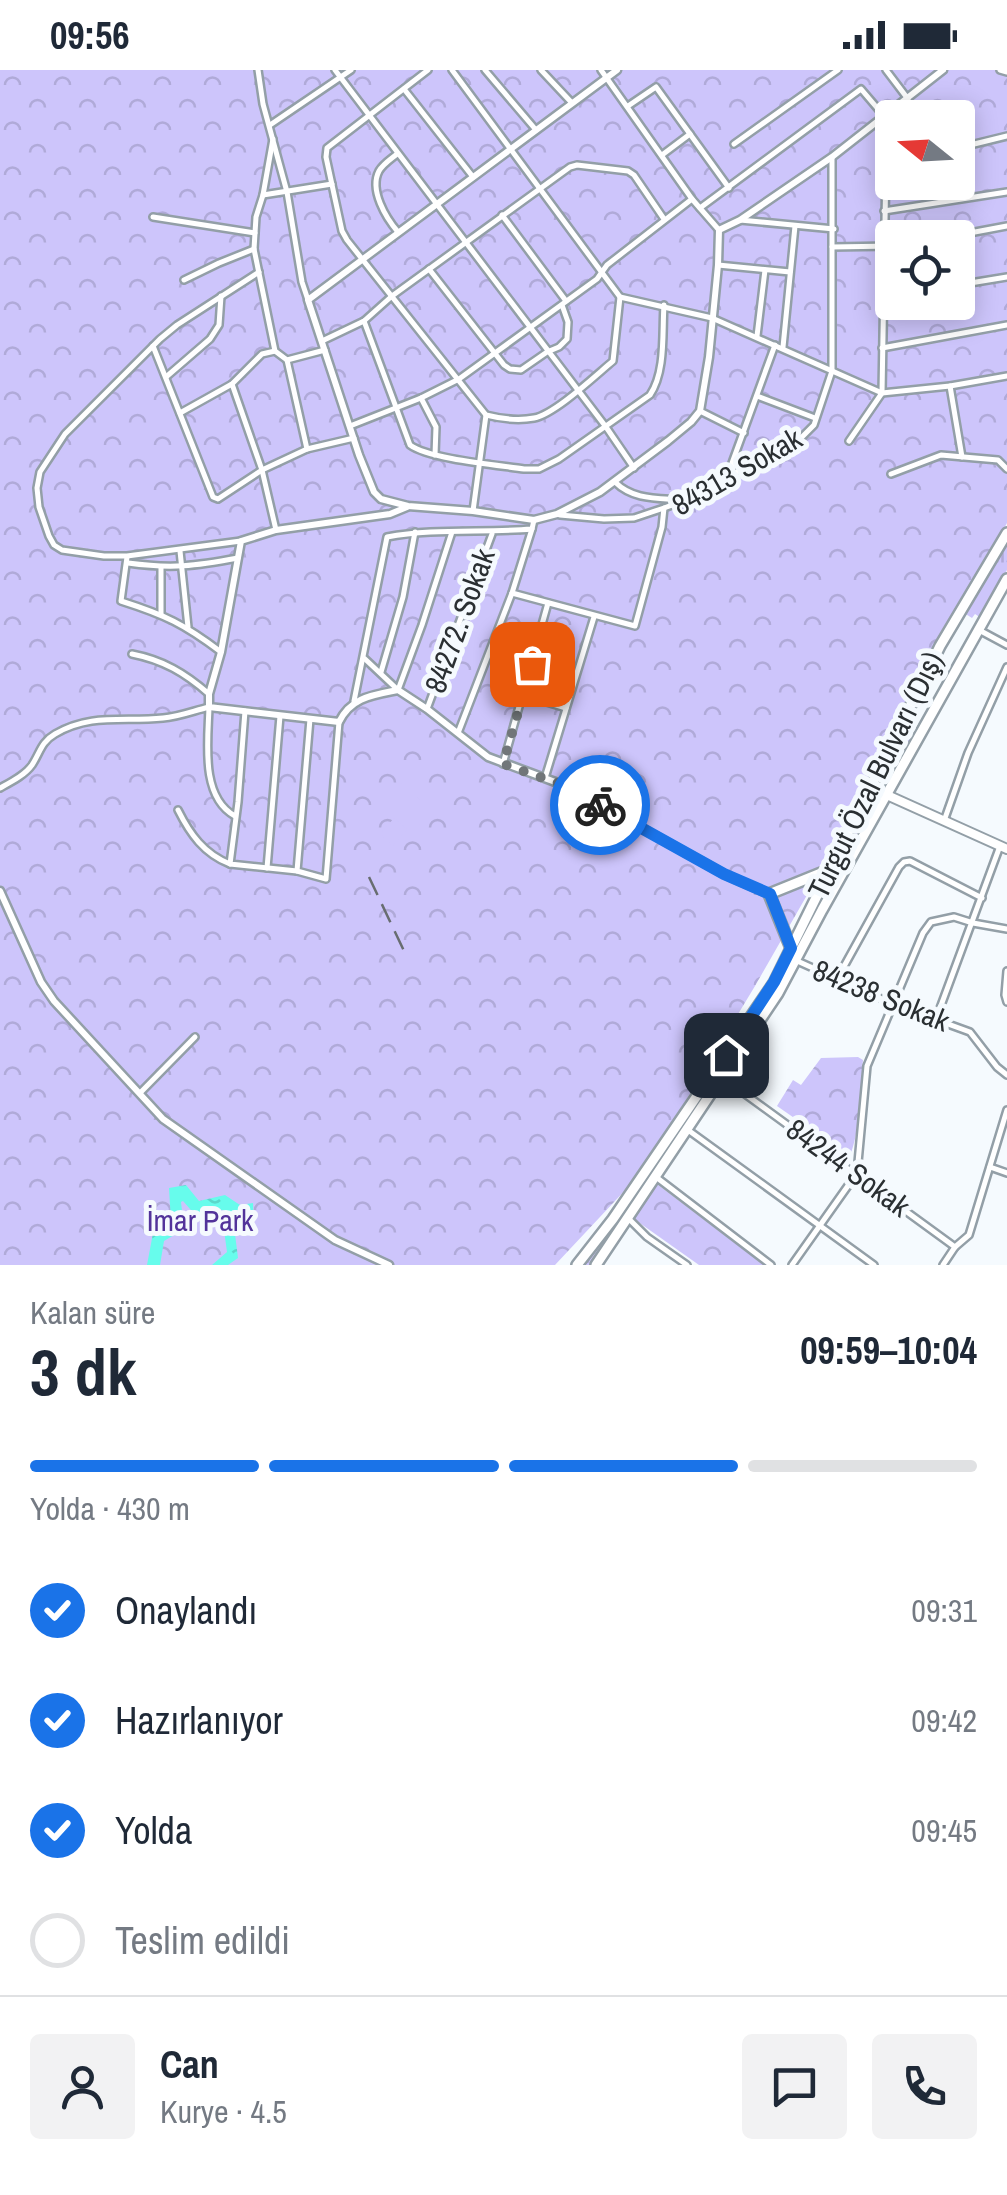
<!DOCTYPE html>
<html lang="tr">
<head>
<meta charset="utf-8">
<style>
  body { margin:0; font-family:"Archivo Narrow",sans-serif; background:#f2f2f3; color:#1f2937; height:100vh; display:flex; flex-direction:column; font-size:38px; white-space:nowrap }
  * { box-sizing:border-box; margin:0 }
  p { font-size:32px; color:#747a83 }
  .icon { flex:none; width:55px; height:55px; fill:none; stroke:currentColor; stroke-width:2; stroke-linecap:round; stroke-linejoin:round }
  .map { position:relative; height:1195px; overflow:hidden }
  .panel { display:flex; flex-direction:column; background:#fff; flex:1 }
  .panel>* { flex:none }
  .needle { width:65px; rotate:288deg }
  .controls { position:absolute; left:875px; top:30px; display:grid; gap:20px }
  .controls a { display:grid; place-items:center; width:100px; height:100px; border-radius:10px; background:#fff; box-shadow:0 5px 25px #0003; font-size:50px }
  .pin { position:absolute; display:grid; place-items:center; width:85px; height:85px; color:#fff; margin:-42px; border-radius:20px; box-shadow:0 5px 15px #0006 }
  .courier { position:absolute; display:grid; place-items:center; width:100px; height:100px; margin:-50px; border:8px solid #1a73e8; border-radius:50%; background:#fff; color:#222; box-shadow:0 2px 12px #0007 }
  .headline em { font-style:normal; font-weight:800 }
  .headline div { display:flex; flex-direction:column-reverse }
  .headline { display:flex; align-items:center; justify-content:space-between; height:170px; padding:0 30px }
  h1 { font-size:65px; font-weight:800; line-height:75px }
  .bar { display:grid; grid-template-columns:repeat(4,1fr); gap:15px 10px; align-content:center; height:120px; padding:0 30px }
  .bar i { height:12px; border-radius:8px; background:#e0e1e3 }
  .bar .selected { background:#1a73e8 }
  .bar p { grid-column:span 4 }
  .line { display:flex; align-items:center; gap:25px; padding:0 30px; border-top:2px solid #e0e1e3 }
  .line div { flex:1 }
  .round { display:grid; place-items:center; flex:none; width:105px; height:105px; border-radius:10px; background:#f2f2f3 }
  ol { padding:0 30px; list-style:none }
  li { display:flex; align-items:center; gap:30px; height:110px }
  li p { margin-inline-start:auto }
  li .icon { padding:10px; border-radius:50%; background:#1a73e8; color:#fff; stroke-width:4 }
  li:last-child { color:#747a83 }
  li i { width:55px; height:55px; border:5px solid #e0e1e3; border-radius:50% }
  .status { display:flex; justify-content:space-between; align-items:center; height:70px; padding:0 50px; background:#fff; direction:ltr }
  .status svg { height:28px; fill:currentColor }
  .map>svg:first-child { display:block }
</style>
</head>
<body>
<div class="status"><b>09:56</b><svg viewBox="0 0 49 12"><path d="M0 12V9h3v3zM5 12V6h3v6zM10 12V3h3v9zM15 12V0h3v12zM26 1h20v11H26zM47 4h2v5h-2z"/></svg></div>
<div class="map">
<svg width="1007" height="1195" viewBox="0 0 1007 1195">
  <defs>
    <pattern id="grass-tufts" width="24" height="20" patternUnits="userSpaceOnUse" patternTransform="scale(2.5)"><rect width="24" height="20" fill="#cdc5fb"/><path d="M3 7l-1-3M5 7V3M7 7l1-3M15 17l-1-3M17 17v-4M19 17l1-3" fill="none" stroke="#b0aad8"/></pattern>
    <pattern id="forest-crowns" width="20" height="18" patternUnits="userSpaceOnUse" patternTransform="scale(2.5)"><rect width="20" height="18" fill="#cdc5fb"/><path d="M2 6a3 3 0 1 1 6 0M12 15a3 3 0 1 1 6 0" fill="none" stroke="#b0aad8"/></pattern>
    <pattern id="water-ripples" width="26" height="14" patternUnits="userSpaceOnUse" patternTransform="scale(2.5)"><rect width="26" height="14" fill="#67fcec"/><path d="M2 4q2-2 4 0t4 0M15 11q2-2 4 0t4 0" fill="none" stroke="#5ad8cb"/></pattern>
  </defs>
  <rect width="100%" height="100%" fill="#f5fafe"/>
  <!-- grass -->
  <g fill="url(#grass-tufts)">
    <polygon points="1007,470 1007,500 981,548 975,544 972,548 964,543"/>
    <path d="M900,662L913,669L887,716C883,703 892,698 894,685C897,676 895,671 900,662Z"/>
    <polygon points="877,712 882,726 775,921 591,1195 584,1195 666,1080 773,920"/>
  </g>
  <!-- forest -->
  <g fill="url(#forest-crowns)" fill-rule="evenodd">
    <path d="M0,0H1007V453L958,541L878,701L755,916L644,1100L555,1195H0ZM892,48H958V112H892ZM892,168H958V232H892Z"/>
    <path d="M858,987L863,990C860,1021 861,1055 851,1083L846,1084L777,1036L793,1010L801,1015L821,988Z"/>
    <polygon points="657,1114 764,1195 699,1195 634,1149"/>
  </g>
  <!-- pitch -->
  <g fill="#cdc5fb">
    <polygon points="402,713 432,740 419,755 389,728"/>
    <polygon points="394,748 407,759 393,776 380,764"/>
  </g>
  <!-- water -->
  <polygon fill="url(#water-ripples)" points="186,1115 199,1131 225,1125 240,1135 253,1133 254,1159 235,1164 238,1188 228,1195 212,1195 227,1182 224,1160 242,1150 240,1143 233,1145 223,1140 197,1147 183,1131 181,1132 184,1159 164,1171 160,1195 147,1195 153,1163 171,1152 169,1118"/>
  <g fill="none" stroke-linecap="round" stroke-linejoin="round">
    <!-- minor casing -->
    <g stroke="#939fa7" stroke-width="10">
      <g id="minor">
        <polyline points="258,0 263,34 287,122 302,212 308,230"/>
        <polyline points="335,0 606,357 634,398"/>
        <path d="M428,0L327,78L326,87L342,161L347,170L486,345C502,349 518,351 534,348C555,344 596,305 613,291L620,227L452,0"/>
        <polyline points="485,0 536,60"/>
        <polyline points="541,0 572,33"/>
        <polyline points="601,0 692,129 719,160"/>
        <polyline points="886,0 908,29"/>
        <polyline points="1000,0 1007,2"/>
        <polyline points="404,19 473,107"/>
        <polyline points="628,36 656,17 729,118"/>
        <polyline points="270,55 351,0"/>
        <polyline points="273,69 263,125 256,147 254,179 275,281 287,290 325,280"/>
        <polyline points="734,74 838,0"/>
        <polyline points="958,78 1007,66"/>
        <path d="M397,84C391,89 383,94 379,101C369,120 386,148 398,162"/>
        <polyline points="662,85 690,64"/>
        <polyline points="263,125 332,114"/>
        <polyline points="700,138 861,19 884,46 886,94 882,323 849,371"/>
        <polyline points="884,141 1007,122"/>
        <polyline points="502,145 566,231"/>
        <polyline points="153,147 255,163"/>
        <polyline points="740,150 834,159"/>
        <polyline points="943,168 1007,156"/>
        <polyline points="832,177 892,176"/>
        <polyline points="718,195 790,202"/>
        <polyline points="429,199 504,295 510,299 521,300 547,282 559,277 567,269 568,252 562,235"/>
        <polyline points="184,210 219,193 254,179"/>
        <polyline points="958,215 1007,207"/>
        <polyline points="620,227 712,248 882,323 950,316 1007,306"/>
        <polyline points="882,227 892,225"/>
        <path d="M364,251L410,375C429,389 497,395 524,399H539L559,389L650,325C666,301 662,263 664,235"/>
        <polyline points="757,266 765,200"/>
        <polyline points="322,271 364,251 392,226 570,97 577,95 628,101 634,105 664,149"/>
        <polyline points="153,276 213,427 218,429 262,400 307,379 354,368"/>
        <polyline points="783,277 795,156"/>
        <polyline points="882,278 1007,255"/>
        <polyline points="287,290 307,379"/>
        <polyline points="166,307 210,269 219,255 221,226"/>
        <polyline points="232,314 262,400 276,460"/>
        <polyline points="950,316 962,387"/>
        <polyline points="757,326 815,348"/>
        <polyline points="421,328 436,357 435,385"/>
        <polyline points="700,341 744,363"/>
        <polyline points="180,343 232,314 262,284 275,281"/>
        <polyline points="350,356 421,328 459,309 597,209 607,195 692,129"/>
        <polyline points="733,404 732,393 775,275"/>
        <polyline points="891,404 941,385 998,390 1007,399"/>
        <path d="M615,412C633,430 657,428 682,430"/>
        <polyline points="473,441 486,345"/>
        <polyline points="560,445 604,449 634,448 664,438"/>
        <polyline points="241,471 127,486 104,486 62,480 54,475 49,466 39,437 37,418 40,402 65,364 160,269 177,255 259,202"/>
        <polyline points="180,481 188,557"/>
        <path d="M127,487L121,531C165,545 184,554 221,582"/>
        <path d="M128,493C172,499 195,496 238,488"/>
        <polyline points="161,498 161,544"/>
        <polyline points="512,523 635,556 662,457 664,438 685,430 802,367 814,355 832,301 832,87"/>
        <polyline points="979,560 1007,575"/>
        <path d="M132,584C163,590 185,603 209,624"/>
        <polyline points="365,589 398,620 422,555 452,462"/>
        <polyline points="381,602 403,527 415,462"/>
        <polyline points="524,625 566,638"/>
        <path d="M354,631L387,467C434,458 483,463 532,459L534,450"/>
        <polyline points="427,639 492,464"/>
        <polyline points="245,641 238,732 230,794 297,801"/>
        <polyline points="310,649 297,801 326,809 339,652"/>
        <polyline points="458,663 512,523 532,459"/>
        <polyline points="503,694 548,533"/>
        <polyline points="545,708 594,547"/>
        <path d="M0,718C11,712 25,705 32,695C40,683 41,672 55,664C91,643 123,652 163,648C178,647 193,641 209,637C208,671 200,727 235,746"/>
        <path d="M178,740C190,764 204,784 230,794"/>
        <polyline points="944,751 968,683 1007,597"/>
        <polyline points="267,798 280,646"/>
        <polyline points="795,890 893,934 970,962 997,997 1007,1005"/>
        <polyline points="1007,901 1005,925 1007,932"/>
        <polyline points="837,909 899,797 904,792 910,791 982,828"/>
        <polyline points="936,949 1000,776"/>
        <polyline points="723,1008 955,1177 943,1195"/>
        <polyline points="140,1023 195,967"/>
        <polyline points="688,1060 874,1195"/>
        <polyline points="990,1097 1007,1103"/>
        <polyline points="656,1107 771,1195"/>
        <polyline points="628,1148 647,1167 687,1195"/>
        <polyline points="955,1177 969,1165 1007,1040"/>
        <polyline points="792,1195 857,1103 867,996 923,863 931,852 954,847 973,853 1007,859"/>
      </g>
    </g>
    <!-- tertiary casing -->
    <g stroke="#939fa7" stroke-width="11">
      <g id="tertiary">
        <polyline points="617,0 308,230 359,385 374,422 381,429 408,436 473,441 534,450 557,444 600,422 668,371 691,352 700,341 709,287 718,195 719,160 740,150 832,87 943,0"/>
        <path d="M407,437L390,444L276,460L241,471L221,582L209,624V637L339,652C351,627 373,625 398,620L427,639L488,687L566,716L724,804L769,824"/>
        <polyline points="0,821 41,912 54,931 163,1049 335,1170 389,1195"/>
      </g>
    </g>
    <!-- secondary casing -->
    <g stroke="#939fa7" stroke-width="12">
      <polyline id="secondary" points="887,725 1007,779"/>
    </g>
    <!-- primary casing -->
    <g stroke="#939fa7" stroke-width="14">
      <g id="primary">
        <polyline points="791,878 769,824 831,799"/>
        <polyline points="577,1195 613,1149 774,913 940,576 1007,463"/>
        <polyline points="596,1195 778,923 822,840 1007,509"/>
      </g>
    </g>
    <!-- minor -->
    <use href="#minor" stroke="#fff" stroke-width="5"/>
    <!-- tertiary -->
    <use href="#tertiary" stroke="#fff" stroke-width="6"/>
    <!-- secondary -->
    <use href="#secondary" stroke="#fff" stroke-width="8"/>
    <!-- primary -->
    <use href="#primary" stroke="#fff" stroke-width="9"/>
    <!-- rail -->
    <polyline stroke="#686d70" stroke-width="2.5" stroke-dasharray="20 10" stroke-linecap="butt" points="369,807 404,881"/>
  </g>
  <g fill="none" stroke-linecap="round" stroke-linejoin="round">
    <!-- done -->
    <polyline stroke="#717679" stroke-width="10" stroke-dasharray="0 18" points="532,594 503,694 566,716 600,735"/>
    <!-- route -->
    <polyline stroke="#1a73e8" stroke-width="12" points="600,735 724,804 770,824 791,878 774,912 726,985"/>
  </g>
  <g text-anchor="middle" stroke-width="10" stroke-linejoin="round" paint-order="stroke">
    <!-- street labels -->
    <g font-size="30" fill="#2a2f32" stroke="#f5fafe">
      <text transform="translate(737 402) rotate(-30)" y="10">84313 Sokak</text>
      <text transform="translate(460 551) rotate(-70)" y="10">84272. Sokak</text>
      <text transform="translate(876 705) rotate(-64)" y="10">Turgut Özal Bulvarı (Dış)</text>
      <text transform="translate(881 926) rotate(22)" y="10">84238 Sokak</text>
      <text transform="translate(848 1098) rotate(36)" y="10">84244 Sokak</text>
    </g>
    <!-- park labels -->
    <g font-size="30" fill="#52339a" stroke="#f5fafe">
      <text x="200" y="1161">İmar Park</text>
    </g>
  </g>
</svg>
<div class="controls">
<a><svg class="needle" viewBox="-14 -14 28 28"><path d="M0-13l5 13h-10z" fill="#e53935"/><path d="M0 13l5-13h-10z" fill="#747a83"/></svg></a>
<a><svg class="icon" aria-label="locate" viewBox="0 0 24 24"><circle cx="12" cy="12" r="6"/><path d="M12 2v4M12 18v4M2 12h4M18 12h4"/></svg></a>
</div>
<div class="pin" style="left:532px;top:594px;background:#ea580c"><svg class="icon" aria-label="bag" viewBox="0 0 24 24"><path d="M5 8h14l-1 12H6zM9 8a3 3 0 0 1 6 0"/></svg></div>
<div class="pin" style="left:726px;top:985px;background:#1f2937"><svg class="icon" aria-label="home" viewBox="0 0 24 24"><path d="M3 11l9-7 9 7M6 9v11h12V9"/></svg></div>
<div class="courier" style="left:600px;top:735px"><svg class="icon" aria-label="bike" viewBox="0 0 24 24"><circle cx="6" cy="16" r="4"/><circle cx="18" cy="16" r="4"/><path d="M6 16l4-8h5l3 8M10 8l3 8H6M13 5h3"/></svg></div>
</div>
<section class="panel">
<div class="headline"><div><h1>3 dk</h1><p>Kalan süre</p></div><em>09:59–10:04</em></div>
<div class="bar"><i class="selected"></i><i class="selected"></i><i class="selected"></i><i></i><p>Yolda · 430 m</p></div>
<ol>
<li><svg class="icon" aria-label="check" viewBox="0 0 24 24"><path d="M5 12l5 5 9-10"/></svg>Onaylandı<p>09:31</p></li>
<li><svg class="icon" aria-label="check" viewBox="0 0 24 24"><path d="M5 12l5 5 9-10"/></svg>Hazırlanıyor<p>09:42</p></li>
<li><svg class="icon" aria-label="check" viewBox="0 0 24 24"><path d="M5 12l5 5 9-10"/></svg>Yolda<p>09:45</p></li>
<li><i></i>Teslim edildi</li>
</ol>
<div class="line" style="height:180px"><a class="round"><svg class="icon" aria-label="person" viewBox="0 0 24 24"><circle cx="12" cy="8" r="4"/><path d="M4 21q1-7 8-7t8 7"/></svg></a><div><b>Can</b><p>Kurye · 4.5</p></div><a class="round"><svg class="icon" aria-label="chat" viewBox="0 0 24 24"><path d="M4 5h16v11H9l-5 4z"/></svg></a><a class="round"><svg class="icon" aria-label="phone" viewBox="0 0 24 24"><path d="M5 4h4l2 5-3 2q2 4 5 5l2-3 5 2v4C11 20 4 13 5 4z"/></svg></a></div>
</section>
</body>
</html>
